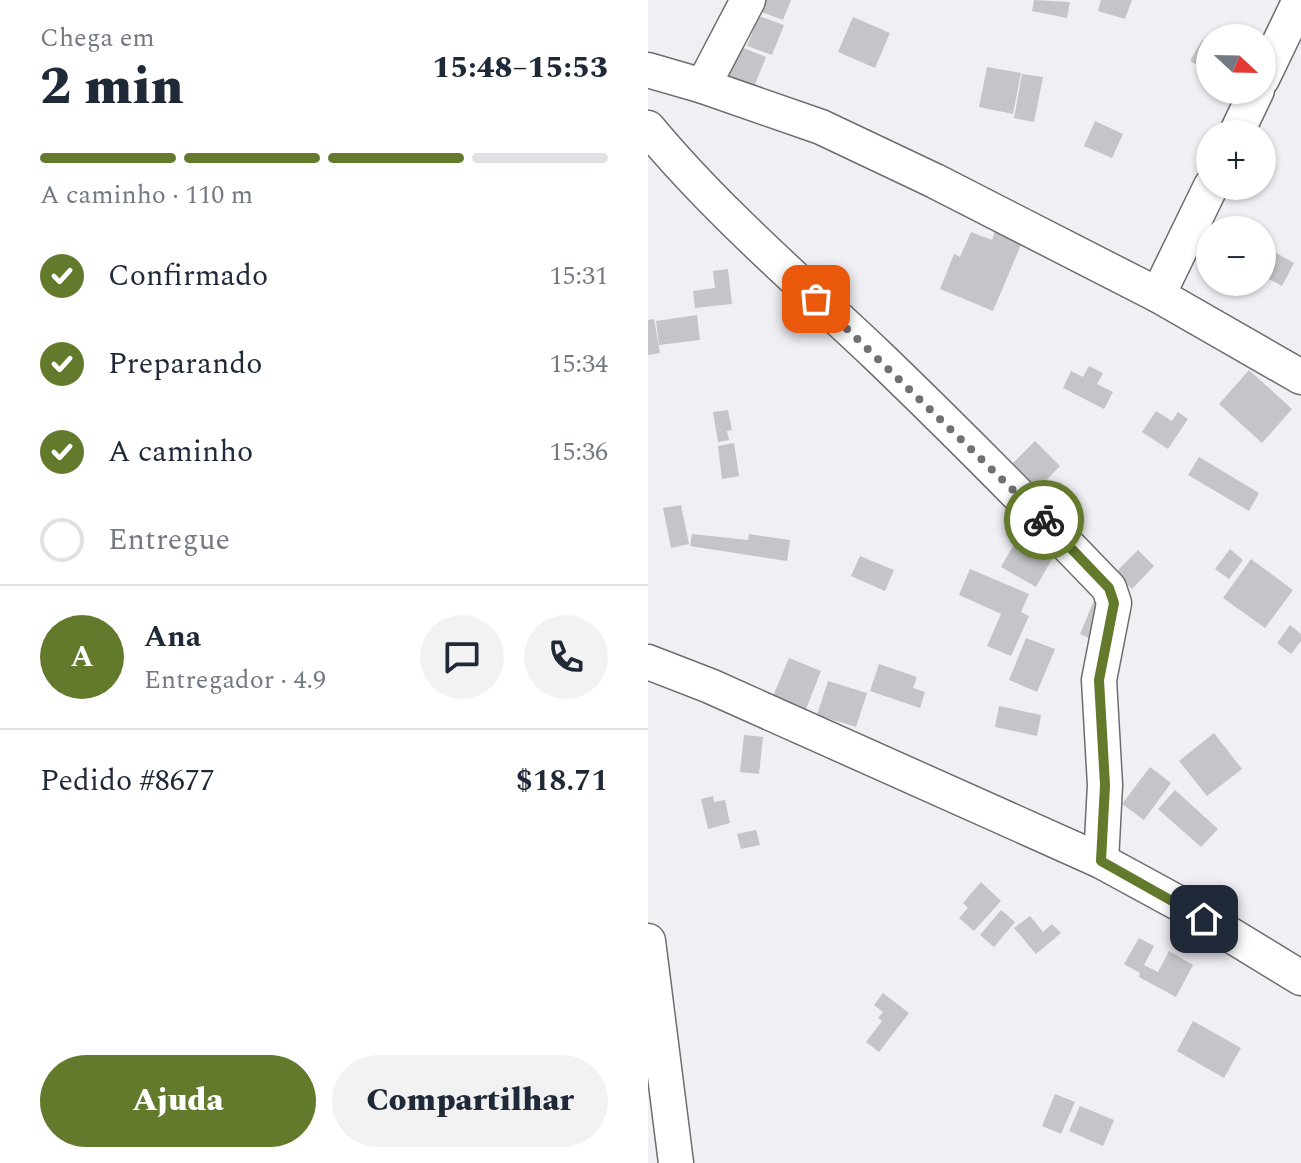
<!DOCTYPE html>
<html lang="pt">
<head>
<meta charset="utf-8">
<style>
  body { margin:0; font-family:Spectral,serif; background:#f2f2f3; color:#1f2937; height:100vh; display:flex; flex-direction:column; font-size:30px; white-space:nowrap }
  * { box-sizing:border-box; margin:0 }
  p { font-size:26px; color:#747a83 }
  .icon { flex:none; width:44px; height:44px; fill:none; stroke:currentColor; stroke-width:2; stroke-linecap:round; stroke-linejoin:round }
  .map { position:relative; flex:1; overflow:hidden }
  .details { display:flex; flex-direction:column; background:#fff; width:648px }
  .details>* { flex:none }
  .needle { width:52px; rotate:112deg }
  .tools { position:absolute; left:548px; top:24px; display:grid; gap:16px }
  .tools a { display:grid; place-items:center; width:80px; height:80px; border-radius:50%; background:#fff; box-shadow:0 2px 6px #0004; font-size:40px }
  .pin { position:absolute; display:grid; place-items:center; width:68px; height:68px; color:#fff; margin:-34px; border-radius:16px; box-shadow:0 4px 12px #0006 }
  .courier { position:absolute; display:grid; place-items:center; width:80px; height:80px; margin:-40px; border:6px solid #637a2c; border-radius:50%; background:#fff; color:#222; box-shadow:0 2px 10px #0007 }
  .summary em { font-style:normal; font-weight:800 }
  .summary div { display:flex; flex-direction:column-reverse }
  .summary { display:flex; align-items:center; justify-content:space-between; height:136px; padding:0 40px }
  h1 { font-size:52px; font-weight:800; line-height:60px }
  .bar { display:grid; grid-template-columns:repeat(4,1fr); gap:12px 8px; align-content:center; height:96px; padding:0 40px }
  .bar i { height:10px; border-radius:6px; background:#e0e1e3 }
  .bar .selected { background:#637a2c }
  .bar p { grid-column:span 4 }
  .line { display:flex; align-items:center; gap:20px; padding:0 40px; border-top:2px solid #e0e1e3 }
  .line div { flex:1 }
  .round { display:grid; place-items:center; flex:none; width:84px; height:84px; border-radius:42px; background:#f2f2f3 }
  ol { padding:0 40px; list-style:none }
  li { display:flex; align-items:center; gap:24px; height:88px }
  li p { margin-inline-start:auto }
  li .icon { padding:8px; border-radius:50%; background:#637a2c; color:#fff; stroke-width:4 }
  li:last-child { color:#747a83 }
  li i { width:44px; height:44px; border:4px solid #e0e1e3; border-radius:50% }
  .primary-button { display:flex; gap:16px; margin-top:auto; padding:16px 40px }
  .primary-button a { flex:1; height:92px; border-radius:48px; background:#637a2c; color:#fff; font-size:32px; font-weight:800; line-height:92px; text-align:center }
  .primary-button a+a { background:#f2f2f3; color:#1f2937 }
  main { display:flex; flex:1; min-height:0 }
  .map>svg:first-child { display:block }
</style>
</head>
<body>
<main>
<section class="details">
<div class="summary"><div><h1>2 min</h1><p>Chega em</p></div><em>15:48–15:53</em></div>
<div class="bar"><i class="selected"></i><i class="selected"></i><i class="selected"></i><i></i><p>A caminho · 110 m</p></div>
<ol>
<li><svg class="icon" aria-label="check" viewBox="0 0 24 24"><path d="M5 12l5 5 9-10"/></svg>Confirmado<p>15:31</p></li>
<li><svg class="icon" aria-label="check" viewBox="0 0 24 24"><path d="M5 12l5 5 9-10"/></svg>Preparando<p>15:34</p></li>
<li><svg class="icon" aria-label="check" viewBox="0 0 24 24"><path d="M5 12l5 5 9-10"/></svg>A caminho<p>15:36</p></li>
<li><i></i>Entregue</li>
</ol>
<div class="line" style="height:144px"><b class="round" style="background:#637a2c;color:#fff">A</b><div><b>Ana</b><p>Entregador · 4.9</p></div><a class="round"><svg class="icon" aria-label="chat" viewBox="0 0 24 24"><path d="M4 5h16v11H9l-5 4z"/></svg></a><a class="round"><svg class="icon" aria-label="phone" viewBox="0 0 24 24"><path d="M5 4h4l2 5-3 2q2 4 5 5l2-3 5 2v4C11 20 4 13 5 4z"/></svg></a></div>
<div class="line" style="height:104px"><div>Pedido #8677</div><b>$18.71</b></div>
<div class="primary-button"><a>Ajuda</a><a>Compartilhar</a></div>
</section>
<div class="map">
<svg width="653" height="1163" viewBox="0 0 653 1163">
  <rect width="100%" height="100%" fill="#f0eff4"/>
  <!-- building -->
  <g fill="#c3c5c9">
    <polygon points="117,0 143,0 135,20 113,12"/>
    <polygon points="386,0 422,2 419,18 384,11"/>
    <polygon points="453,0 484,0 477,19 450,11"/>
    <polygon points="111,16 136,25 124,55 99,46"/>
    <polygon points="205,17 242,33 227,68 190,52"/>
    <polygon points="554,40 562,44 562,72 542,61"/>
    <polygon points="86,44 118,57 106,87 74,74"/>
    <polygon points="339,67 373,73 365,114 331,107"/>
    <polygon points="374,74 395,77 386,122 366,118"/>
    <polygon points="447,121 475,134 464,158 436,146"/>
    <polygon points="348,229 375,240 345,311 292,289 306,254 312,257 323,232 344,240"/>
    <polygon points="614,245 646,263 634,286 614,275"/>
    <polygon points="80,269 84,304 47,308 45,291 67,288 65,271"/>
    <polygon points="49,315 52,340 11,345 8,321"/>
    <polygon points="6,319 12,353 0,355 0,320"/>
    <polygon points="441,366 455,373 449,384 465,392 456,409 415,388 423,371 435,377"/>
    <polygon points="601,370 644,409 614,443 571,404"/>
    <polygon points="80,410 84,430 79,431 81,440 70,442 65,412"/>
    <polygon points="508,411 524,421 530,412 540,419 520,449 494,432"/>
    <polygon points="387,441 412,466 387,492 361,467"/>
    <polygon points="86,443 91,476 74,479 70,446"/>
    <polygon points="551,457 611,493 601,511 540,475"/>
    <polygon points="33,505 41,544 23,548 15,508"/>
    <polygon points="373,532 408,552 388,587 353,567"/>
    <polygon points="44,534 100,540 101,534 142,540 139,561 42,546"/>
    <polygon points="582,549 595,560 581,579 567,569"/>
    <polygon points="490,550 506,566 484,589 480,585 474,591 462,578"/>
    <polygon points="212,556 246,570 237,591 203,576"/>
    <polygon points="603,559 645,590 617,628 575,598"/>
    <polygon points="322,569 381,594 373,612 381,616 363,656 339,646 353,614 311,595"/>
    <polygon points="447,598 463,605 447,641 432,634"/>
    <polygon points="642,625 653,634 653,641 643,654 629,643"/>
    <polygon points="378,638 407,649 389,692 361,680"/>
    <polygon points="141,658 173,671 158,709 125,696"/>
    <polygon points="231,664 269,677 265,688 277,692 272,708 222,691"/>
    <polygon points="180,681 219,693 208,727 169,715"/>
    <polygon points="351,706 393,715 389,736 347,727"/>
    <polygon points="566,733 594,769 559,796 531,761"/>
    <polygon points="96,735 115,737 111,774 92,772"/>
    <polygon points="502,767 523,783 496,820 474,804"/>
    <polygon points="527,790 570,829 553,847 510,809"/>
    <polygon points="65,796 66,802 77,800 82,823 60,829 53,799"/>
    <polygon points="108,830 112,845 93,849 89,834"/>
    <polygon points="333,882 353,901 326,931 311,918 320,908 315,903"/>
    <polygon points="353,910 367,922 346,947 332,935"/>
    <polygon points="382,916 395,932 404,924 413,933 388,954 366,928"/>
    <polygon points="491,938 506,946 496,965 510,972 521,951 545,965 528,997 491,977 492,973 476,964"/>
    <polygon points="235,993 261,1013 231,1052 218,1042 234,1021 230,1018 235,1012 226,1005"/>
    <polygon points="545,1021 593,1048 576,1078 529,1051"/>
    <polygon points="407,1094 427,1102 413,1134 394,1126"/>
    <polygon points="432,1106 466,1120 455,1146 421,1131"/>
  </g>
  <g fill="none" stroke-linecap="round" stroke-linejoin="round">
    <!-- minor casing -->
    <g stroke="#6d6c71" stroke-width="37">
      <g id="minor">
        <polyline points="0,70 55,86 173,127 287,181 510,295 653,377"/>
        <polyline points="614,79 652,0"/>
        <polyline points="55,86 100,0"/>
        <path d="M0,128C69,211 151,281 229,355C308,431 385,509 461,588L466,603L451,680L457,785L453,861"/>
        <polyline points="588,134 609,90"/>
        <polyline points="510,295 563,186"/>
        <polyline points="0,662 62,686 453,861 532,904 653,978"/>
        <polyline points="0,941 28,1163"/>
      </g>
    </g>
    <!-- minor -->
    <use href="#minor" stroke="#fff" stroke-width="34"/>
  </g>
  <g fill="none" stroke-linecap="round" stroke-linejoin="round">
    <!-- done -->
    <polyline stroke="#717073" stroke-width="8" stroke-dasharray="0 14.4" points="168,299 396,520"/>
    <!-- route -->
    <polyline stroke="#637a2c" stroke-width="10" points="396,520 461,588 466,603 451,680 457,785 453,861 556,919"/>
  </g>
</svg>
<div class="tools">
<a><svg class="needle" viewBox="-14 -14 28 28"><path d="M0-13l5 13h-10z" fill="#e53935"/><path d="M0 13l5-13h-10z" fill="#747a83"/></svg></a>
<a>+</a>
<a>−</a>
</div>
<div class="pin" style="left:168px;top:299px;background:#ea580c"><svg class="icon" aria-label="bag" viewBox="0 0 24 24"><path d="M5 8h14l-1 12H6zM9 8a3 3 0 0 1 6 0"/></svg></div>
<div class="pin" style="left:556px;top:919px;background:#1f2937"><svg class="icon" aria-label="home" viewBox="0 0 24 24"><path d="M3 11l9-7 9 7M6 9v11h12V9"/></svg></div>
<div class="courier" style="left:396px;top:520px"><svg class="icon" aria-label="bike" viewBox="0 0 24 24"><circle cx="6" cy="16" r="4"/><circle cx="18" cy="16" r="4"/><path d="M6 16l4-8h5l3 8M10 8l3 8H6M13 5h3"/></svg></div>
</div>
</main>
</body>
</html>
